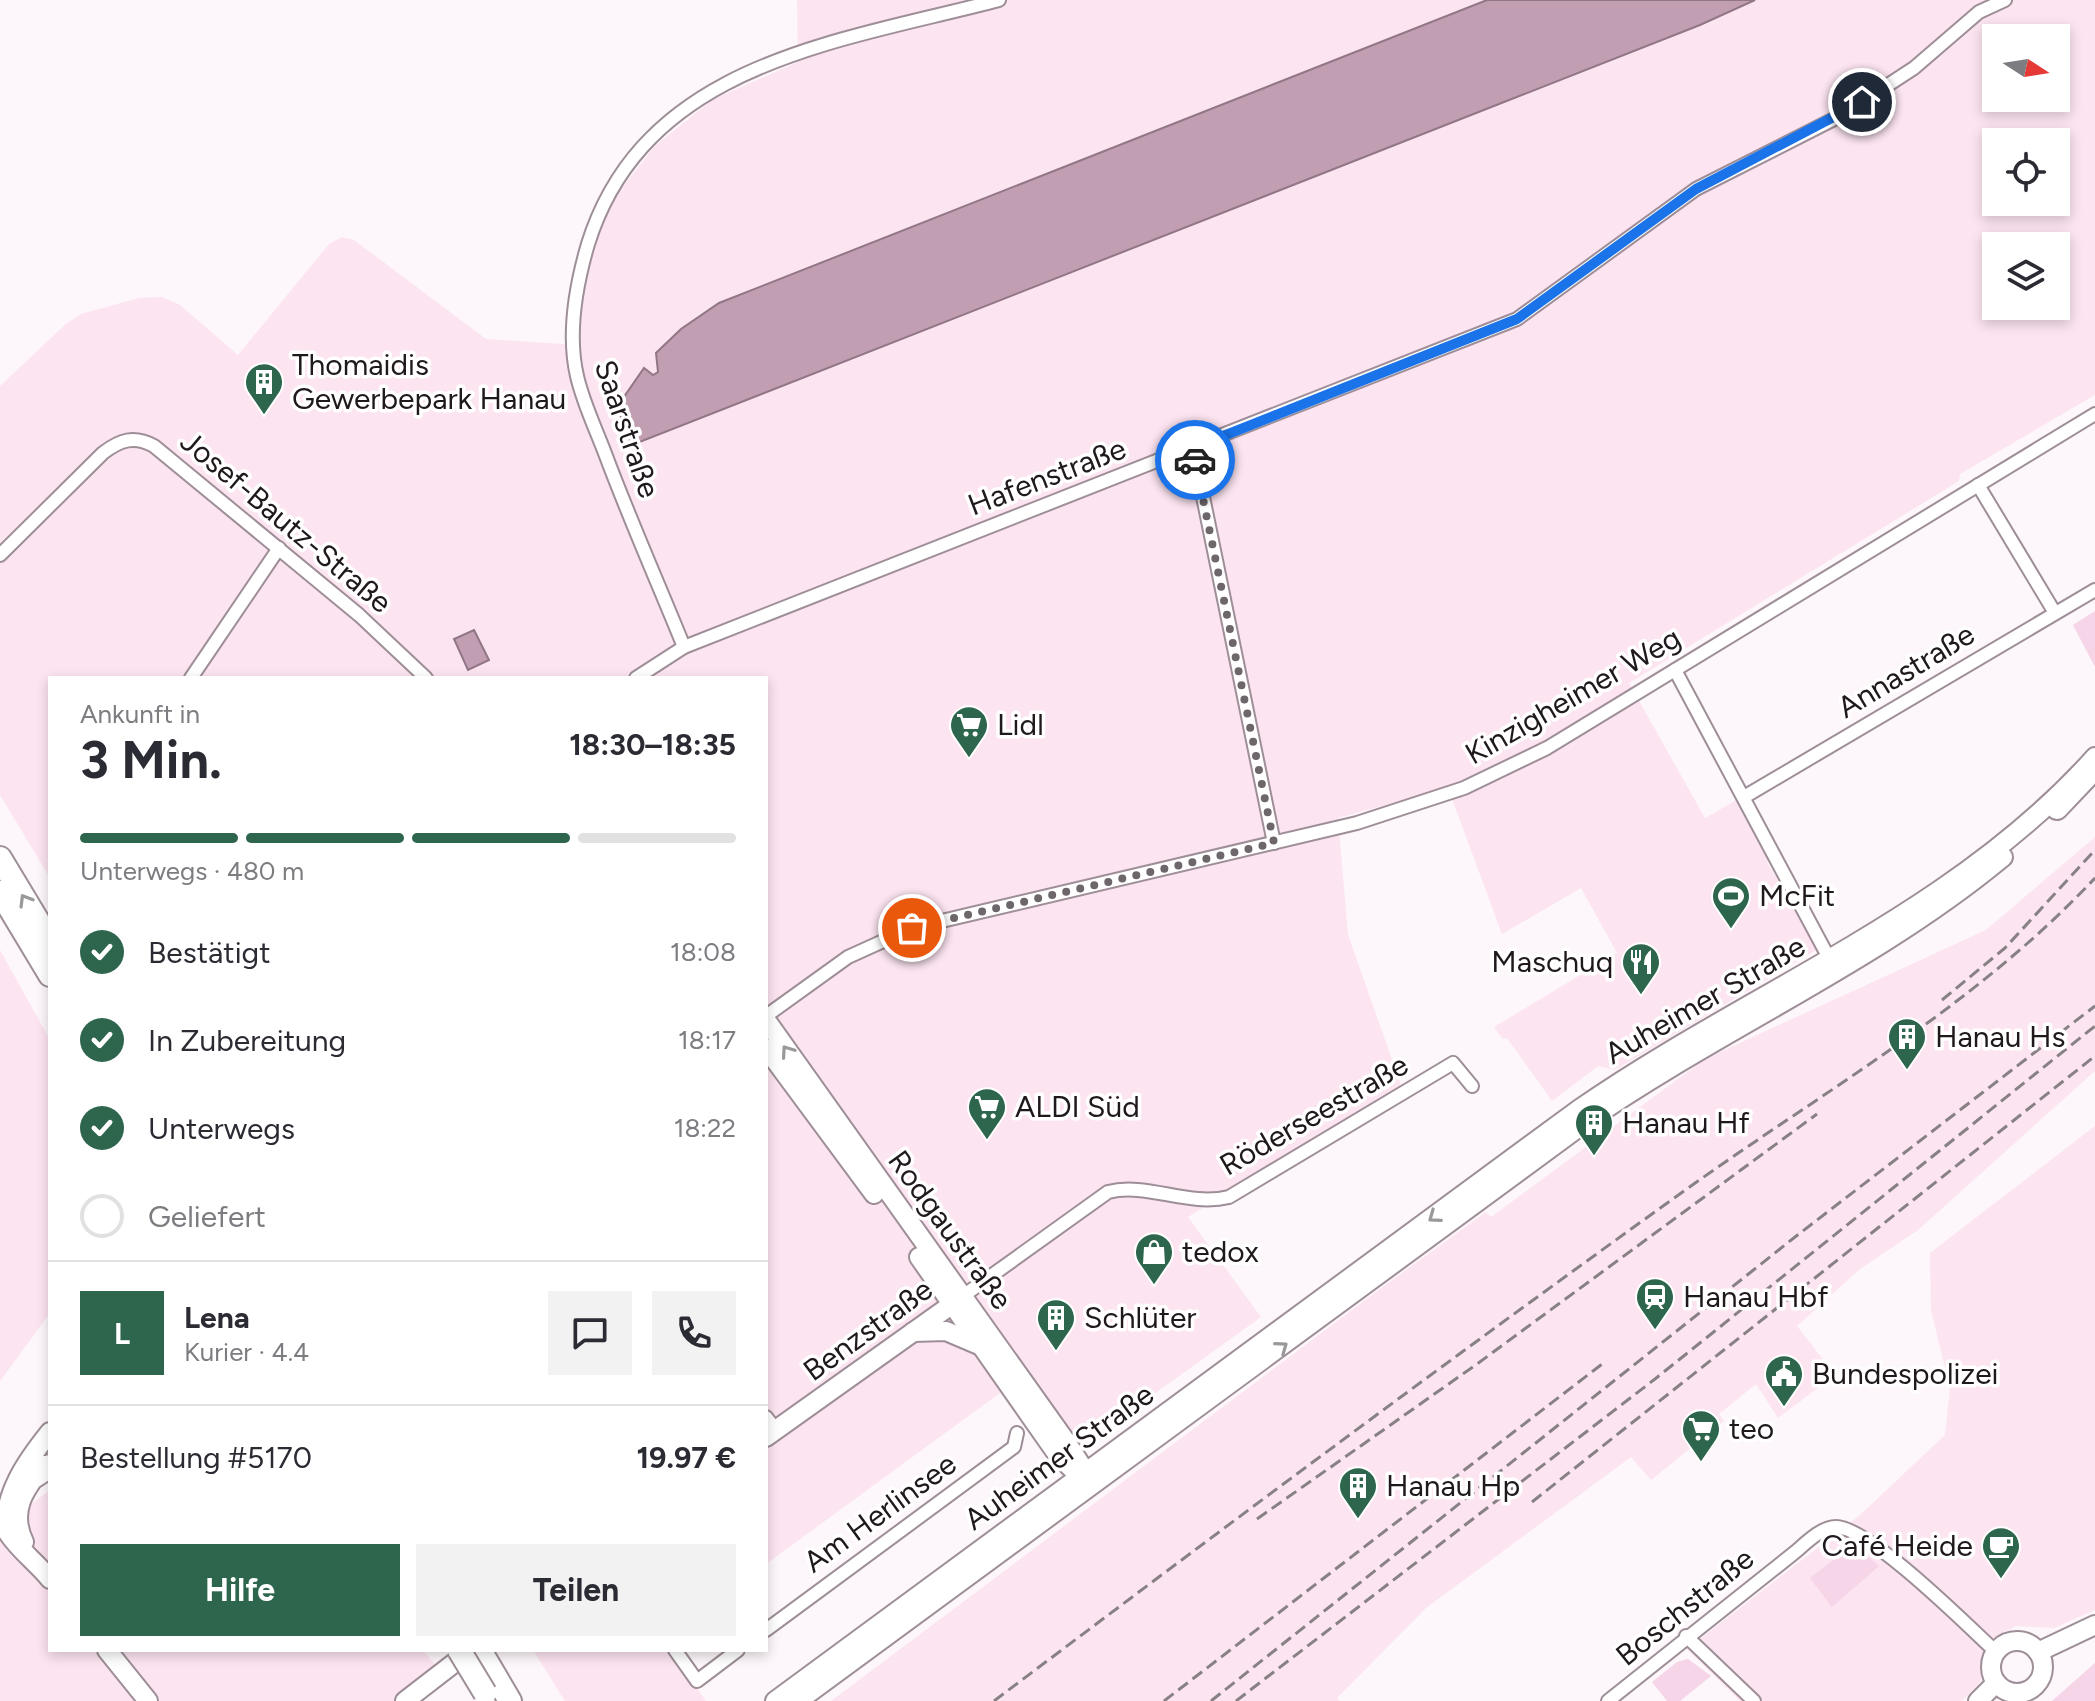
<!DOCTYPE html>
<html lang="de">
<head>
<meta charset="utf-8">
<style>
  body { margin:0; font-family:Figtree,sans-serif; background:#f2f2f3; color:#2b2b33; height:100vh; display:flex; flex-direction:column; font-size:30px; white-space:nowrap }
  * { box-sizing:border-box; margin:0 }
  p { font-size:26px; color:#7c7c81 }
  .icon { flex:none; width:44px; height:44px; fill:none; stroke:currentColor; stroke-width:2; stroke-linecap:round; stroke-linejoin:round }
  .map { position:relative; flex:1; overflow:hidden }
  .details { position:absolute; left:48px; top:676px; width:720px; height:976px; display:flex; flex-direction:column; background:#fff; border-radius:0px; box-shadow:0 4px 12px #0003 }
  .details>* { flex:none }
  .needle { width:52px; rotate:102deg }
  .tools { position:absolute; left:1982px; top:24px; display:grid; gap:16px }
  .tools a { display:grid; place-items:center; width:88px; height:88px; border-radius:0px; background:#fff; box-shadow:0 4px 12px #0003; font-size:40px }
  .pin { position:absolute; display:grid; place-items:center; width:68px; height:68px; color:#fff; margin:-34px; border:4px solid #fff; border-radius:50%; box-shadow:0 2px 8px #0007 }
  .courier { position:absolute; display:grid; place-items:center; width:80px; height:80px; margin:-40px; border:6px solid #1a73e8; border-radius:50%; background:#fff; color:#222; box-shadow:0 2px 10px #0007 }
  .overview em { font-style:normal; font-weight:700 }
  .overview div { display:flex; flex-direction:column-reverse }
  .overview { display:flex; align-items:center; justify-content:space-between; height:136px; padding:0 32px }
  h1 { font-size:52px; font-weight:700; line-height:60px }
  .bar { display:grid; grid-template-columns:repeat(4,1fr); gap:12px 8px; align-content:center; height:96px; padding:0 32px }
  .bar i { height:10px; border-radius:6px; background:#e1e1e2 }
  .bar .selected { background:#2d654d }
  .bar p { grid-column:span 4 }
  .line { display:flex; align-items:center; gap:20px; padding:0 32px; border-top:2px solid #e1e1e2 }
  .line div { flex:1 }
  .round { display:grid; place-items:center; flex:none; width:84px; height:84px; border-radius:0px; background:#f2f2f3 }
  ol { padding:0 32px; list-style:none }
  li { display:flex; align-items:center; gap:24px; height:88px }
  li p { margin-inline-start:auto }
  li .icon { padding:8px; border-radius:50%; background:#2d654d; color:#fff; stroke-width:4 }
  li:last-child { color:#7c7c81 }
  li i { width:44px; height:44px; border:4px solid #e1e1e2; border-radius:50% }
  .button { display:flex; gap:16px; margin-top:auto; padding:16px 32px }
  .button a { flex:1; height:92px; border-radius:0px; background:#2d654d; color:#fff; font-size:32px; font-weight:700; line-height:92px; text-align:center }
  .button a+a { background:#f2f2f3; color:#2b2b33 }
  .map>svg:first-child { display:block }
</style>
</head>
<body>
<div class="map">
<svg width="2095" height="1701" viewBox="0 0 2095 1701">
  <rect width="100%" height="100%" fill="#fdf6fa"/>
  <!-- built -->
  <g fill="#fce4f1" fill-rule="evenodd">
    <path d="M797,0H1487L719,303L699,315L656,353L658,372L653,375L644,369L617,406L632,445L1700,25L1755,0H2095V395L1960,474L1959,481L1629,683L1705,818L1749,793L1781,853L1767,862L1818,949L1615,1070L1598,1066L1552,1101L1507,1038L1503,1039L1494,1027L1617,953L1581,888L1502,934L1448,788L1338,818L1348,935L1401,1085L1188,1217L1261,1317L1086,1443L1072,1435L1026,1374L766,1564V678H50V878L0,795V386L67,323L81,314L139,298L162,297L180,305L238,355L329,244L342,237L354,240L486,339L578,345L584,282L603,221L617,194L655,146L712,100L798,62ZM1996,38H2056V98H1996ZM1996,142H2056V202H1996ZM1996,246H2056V306H1996Z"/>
    <polygon points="2095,837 2095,1071 1918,1230 1860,1269 1797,1326 1835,1375 1778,1418 1756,1384 1719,1414 1724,1421 1651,1480 1631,1457 1426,1608 1337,1698 1340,1701 831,1701 1384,1286 1486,1212 1491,1217 1705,1059 1986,930"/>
    <polygon points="0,950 50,1040 50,1313 0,1381"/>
    <polygon points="2095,1126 2095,1610 2054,1628 2016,1626 2000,1634 1979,1684 1962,1701 1740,1701 1687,1649 1860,1515 1945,1435 1950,1388 1931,1310 1930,1253"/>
    <polygon points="50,1490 50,1650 423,1650 437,1667 395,1701 0,1701 0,1514 27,1507"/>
    <polygon points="533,1650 669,1650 706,1701 565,1701"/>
  </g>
  <!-- green -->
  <g fill="#f5d5e7">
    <polygon points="2095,611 2095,667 2073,625"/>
    <polygon points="1854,1544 1879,1566 1832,1607 1810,1578"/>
    <polygon points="1688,1659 1711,1676 1680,1701 1667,1701 1652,1682 1677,1662"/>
    <polygon points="2095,1663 2095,1701 2052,1701"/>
  </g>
  <!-- water -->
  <g fill="#c29eb3" stroke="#917686" stroke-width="2">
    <polygon points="1487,0 1755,0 1700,25 632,445 617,407 644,368 653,375 658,372 656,353 681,329 719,303"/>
    <polygon points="474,630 489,660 468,670 454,639"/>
  </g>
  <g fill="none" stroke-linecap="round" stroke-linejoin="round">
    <!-- street casing -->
    <g stroke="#9e8e97" stroke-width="16">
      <g id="street">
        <polyline points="1193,448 1274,843"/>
        <polyline points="1978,485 2055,613"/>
        <path d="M0,555L103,453C120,440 134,435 154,446L359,615L426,678"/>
        <path d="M684,647C658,583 630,520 606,456C596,429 583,403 577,376C567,333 576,285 588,244C645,62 840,42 999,0"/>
        <polyline points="1675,670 1830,960"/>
        <polyline points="191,678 279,548"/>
        <polyline points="636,678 684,647 1517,319 1696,189 1842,115 1914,68 1979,12 2005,0"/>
        <polyline points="1744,797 2095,590"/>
        <polyline points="766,1016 848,957 912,928 1357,823 1464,788 1547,748 2095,414"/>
        <path d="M963,1296L1108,1192C1147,1182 1188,1207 1229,1197L1453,1063L1472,1086"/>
        <polyline points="766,1417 776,1430"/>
        <polyline points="766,1630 1014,1447 1017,1433"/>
        <polyline points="1686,1636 1754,1701"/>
        <polyline points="675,1650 697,1681 738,1650"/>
        <path d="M1608,1701L1794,1553C1805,1544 1821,1527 1836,1527C1869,1527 1968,1626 1996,1652"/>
      </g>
    </g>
    <!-- secondary casing -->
    <g stroke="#9e8e97" stroke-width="22">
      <g id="secondary">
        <polyline points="766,1020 1067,1443 1083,1468 1082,1485"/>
        <polyline points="766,1048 874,1194"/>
        <polyline points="919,1257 1057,1454 1073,1470 1083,1474"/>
        <polyline points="913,1332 946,1331 979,1345"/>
        <path d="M50,1432C29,1458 0,1497 8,1533C19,1550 37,1563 50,1579"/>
        <polyline points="766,1437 961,1298"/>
        <path d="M24,1542C9,1511 24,1490 44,1465"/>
        <circle cx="2017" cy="1667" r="26"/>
        <polyline points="107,1650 148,1701"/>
        <polyline points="2038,1652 2095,1625"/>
        <polyline points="405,1701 471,1650"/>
        <path d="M775,1701L1578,1110C1749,991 1954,915 2095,757"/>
        <path d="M798,1701L1586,1122C1722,1028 1875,963 2003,857"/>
        <polyline points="1978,1701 1996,1683"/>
      </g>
    </g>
    <!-- primary casing -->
    <g stroke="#9e8e97" stroke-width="24">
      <polyline id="primary" points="2057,809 2095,769"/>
    </g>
    <!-- highway casing -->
    <g stroke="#9e8e97" stroke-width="26">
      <g id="highway">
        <polyline points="0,858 50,941"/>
        <polyline points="0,892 50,975"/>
        <polyline points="35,1476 50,1466"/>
        <polyline points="480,1650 510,1701"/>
      </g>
    </g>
    <!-- street -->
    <use href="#street" stroke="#fff" stroke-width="12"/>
    <!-- secondary -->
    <use href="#secondary" stroke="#fff" stroke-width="18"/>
    <!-- primary -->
    <use href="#primary" stroke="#fff" stroke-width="20"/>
    <!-- highway -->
    <use href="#highway" stroke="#fff" stroke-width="22"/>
    <!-- rail -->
    <g stroke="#878185" stroke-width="3" stroke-dasharray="12 6" stroke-linecap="butt">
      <polyline points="1942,1000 2005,948 2095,850"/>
      <polyline points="1532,1502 2095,1056"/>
      <polyline points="1257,1519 1477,1364 1817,1114"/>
      <path d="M994,1701C1222,1529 1451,1358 1684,1191C1825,1090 1975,1006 2095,878"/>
      <polyline points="1164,1701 1606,1361"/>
      <polyline points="1211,1701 1795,1237 2095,1006"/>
      <polyline points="1236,1701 1655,1379 2095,1026"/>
    </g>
    <!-- highway-bridge casing -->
    <g stroke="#9e8e97" stroke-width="26" stroke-linecap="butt">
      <polyline id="highway-bridge" points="459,1650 485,1693"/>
    </g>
    <!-- highway-bridge -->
    <use href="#highway-bridge" stroke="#fff" stroke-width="22"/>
  </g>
  <!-- one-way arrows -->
  <defs><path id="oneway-chevron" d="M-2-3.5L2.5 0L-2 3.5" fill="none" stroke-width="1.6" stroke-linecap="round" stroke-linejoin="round" transform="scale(2)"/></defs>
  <g stroke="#9a9899">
    <use href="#oneway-chevron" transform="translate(25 900) rotate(-121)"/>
    <use href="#oneway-chevron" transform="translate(787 1051) rotate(-125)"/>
    <use href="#oneway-chevron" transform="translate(1434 1217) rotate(144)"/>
    <use href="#oneway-chevron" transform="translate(1282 1347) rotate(-36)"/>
  </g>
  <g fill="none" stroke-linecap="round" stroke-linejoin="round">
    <!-- done -->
    <polyline stroke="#6d666a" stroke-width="8" stroke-dasharray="0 14.4" points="912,928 1274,843 1195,460"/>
    <!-- route -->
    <polyline stroke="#1a73e8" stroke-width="10" points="1195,460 1193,448 1517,319 1696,189 1862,102"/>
  </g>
  <!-- icons -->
  <defs>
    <g id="building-pin" transform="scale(2)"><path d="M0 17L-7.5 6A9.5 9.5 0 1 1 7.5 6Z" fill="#2d654d" stroke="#fff"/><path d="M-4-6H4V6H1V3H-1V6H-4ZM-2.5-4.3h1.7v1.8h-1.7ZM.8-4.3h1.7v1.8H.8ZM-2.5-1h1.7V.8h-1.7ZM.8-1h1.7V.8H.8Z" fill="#fff"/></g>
    <g id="supermarket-pin" transform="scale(2)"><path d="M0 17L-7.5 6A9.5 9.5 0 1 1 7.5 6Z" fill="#2d654d" stroke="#fff"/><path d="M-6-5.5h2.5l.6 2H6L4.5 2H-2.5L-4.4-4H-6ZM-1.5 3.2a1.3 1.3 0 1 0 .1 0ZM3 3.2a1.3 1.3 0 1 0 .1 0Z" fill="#fff"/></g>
    <g id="stadium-pin" transform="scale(2)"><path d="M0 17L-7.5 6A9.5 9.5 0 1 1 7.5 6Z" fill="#2d654d" stroke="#fff"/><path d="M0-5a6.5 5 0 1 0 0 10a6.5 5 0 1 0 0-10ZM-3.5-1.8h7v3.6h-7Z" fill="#fff"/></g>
    <g id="restaurant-pin" transform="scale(2)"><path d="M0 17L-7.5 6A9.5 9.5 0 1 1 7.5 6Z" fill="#2d654d" stroke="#fff"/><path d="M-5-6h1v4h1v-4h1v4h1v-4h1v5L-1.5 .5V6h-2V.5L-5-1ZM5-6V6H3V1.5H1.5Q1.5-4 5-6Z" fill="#fff"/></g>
    <g id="shop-pin" transform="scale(2)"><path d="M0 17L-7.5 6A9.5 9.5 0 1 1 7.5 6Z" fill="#2d654d" stroke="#fff"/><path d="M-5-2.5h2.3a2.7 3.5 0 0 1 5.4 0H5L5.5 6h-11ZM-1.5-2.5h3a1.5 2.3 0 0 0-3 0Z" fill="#fff"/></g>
    <g id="station-pin" transform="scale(2)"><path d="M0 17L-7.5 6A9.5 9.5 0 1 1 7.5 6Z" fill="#2d654d" stroke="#fff"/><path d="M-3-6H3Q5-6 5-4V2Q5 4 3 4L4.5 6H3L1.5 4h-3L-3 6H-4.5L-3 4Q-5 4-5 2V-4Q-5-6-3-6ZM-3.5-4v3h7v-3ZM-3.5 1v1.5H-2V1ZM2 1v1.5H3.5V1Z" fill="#fff"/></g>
    <g id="civic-pin" transform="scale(2)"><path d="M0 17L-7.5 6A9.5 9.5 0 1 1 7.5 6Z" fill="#2d654d" stroke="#fff"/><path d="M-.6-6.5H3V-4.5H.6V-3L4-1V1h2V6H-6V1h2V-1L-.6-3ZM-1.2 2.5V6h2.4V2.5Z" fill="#fff"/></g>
    <g id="cafe-pin" transform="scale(2)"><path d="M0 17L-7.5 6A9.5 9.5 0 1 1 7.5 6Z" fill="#2d654d" stroke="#fff"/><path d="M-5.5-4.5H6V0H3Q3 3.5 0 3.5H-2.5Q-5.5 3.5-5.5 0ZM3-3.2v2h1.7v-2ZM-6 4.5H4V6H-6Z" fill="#fff"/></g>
  </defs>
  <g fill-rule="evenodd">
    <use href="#building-pin" x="264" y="382"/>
    <use href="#supermarket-pin" x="969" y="725"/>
    <use href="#stadium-pin" x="1731" y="896"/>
    <use href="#restaurant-pin" x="1641" y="962"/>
    <use href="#building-pin" x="1907" y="1037"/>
    <use href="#supermarket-pin" x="987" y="1107"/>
    <use href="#building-pin" x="1594" y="1123"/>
    <use href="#shop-pin" x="1154" y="1252"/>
    <use href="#station-pin" x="1655" y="1297"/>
    <use href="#building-pin" x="1056" y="1318"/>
    <use href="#civic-pin" x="1784" y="1374"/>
    <use href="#supermarket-pin" x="1701" y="1429"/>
    <use href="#building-pin" x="1358" y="1486"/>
    <use href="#cafe-pin" x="2001" y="1546"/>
  </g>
  <g text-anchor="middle" stroke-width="7" stroke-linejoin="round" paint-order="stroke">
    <!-- poi labels -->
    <g font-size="30" fill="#1f191d" stroke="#fff" text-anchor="start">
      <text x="292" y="375">Thomaidis<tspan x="292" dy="34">Gewerbepark Hanau</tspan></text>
      <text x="997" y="735">Lidl</text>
      <text x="1759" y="906">McFit</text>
      <text x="1613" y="972" text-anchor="end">Maschuq</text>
      <text x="1935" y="1047">Hanau Hs</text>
      <text x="1015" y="1117">ALDI Süd</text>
      <text x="1622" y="1133">Hanau Hf</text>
      <text x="1182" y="1262">tedox</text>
      <text x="1683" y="1307">Hanau Hbf</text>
      <text x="1084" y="1328">Schlüter</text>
      <text x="1812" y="1384">Bundespolizei</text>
      <text x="1729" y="1439">teo</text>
      <text x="1386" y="1496">Hanau Hp</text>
      <text x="1973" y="1556" text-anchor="end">Café Heide</text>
    </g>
    <!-- street labels -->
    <g font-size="30" fill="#1f191d" stroke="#fff">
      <text transform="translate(627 429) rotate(71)" y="10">Saarstraße</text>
      <text transform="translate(1047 477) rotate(-21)" y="10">Hafenstraße</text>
      <text transform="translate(286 522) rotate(40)" y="10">Josef-Bautz-Straße</text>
      <text transform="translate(1906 671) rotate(-31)" y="10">Annastraße</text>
      <text transform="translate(1573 696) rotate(-30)" y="10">Kinzigheimer Weg</text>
      <text transform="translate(1705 1000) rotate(-30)" y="10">Auheimer Straße</text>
      <text transform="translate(1314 1115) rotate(-30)" y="10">Röderseestraße</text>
      <text transform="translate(950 1230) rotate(54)" y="10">Rodgaustraße</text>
      <text transform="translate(868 1330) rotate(-36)" y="10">Benzstraße</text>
      <text transform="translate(1059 1457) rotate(-36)" y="10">Auheimer Straße</text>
      <text transform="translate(880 1513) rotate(-36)" y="10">Am Herlinsee</text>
      <text transform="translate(1685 1607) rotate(-39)" y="10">Boschstraße</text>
    </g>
  </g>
</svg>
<div class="tools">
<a><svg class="needle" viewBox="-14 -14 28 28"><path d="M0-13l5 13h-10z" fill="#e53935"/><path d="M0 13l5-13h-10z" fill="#7c7c81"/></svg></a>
<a><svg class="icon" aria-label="locate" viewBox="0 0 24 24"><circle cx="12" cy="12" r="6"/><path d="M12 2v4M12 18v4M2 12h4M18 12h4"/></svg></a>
<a><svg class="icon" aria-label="layers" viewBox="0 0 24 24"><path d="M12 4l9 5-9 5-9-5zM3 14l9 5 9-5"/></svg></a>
</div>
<div class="pin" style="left:912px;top:928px;background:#ea580c"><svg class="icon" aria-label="bag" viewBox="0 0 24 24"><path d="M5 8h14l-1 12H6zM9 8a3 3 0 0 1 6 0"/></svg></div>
<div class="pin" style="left:1862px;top:102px;background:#1f2937"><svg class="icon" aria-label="home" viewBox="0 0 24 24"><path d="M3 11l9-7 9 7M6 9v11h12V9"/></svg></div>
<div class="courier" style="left:1195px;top:460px"><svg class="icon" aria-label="car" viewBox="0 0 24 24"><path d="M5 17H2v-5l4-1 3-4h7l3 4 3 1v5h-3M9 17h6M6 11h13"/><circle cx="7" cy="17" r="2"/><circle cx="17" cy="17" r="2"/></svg></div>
<section class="details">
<div class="overview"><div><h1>3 Min.</h1><p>Ankunft in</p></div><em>18:30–18:35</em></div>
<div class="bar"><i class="selected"></i><i class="selected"></i><i class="selected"></i><i></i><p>Unterwegs · 480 m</p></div>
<ol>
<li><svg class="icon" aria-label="check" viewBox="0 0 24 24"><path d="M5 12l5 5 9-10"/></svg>Bestätigt<p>18:08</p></li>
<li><svg class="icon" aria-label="check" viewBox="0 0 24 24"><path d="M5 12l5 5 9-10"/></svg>In Zubereitung<p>18:17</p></li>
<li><svg class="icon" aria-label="check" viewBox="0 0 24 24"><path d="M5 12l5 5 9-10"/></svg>Unterwegs<p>18:22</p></li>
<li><i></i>Geliefert</li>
</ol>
<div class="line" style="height:144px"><b class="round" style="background:#2d654d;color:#fff">L</b><div><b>Lena</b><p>Kurier · 4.4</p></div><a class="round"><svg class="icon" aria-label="chat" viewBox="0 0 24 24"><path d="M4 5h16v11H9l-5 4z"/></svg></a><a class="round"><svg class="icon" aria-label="phone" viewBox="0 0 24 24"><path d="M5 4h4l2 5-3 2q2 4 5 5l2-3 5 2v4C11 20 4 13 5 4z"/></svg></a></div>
<div class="line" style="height:104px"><div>Bestellung #5170</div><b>19.97 €</b></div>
<div class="button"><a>Hilfe</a><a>Teilen</a></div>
</section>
</div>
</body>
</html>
